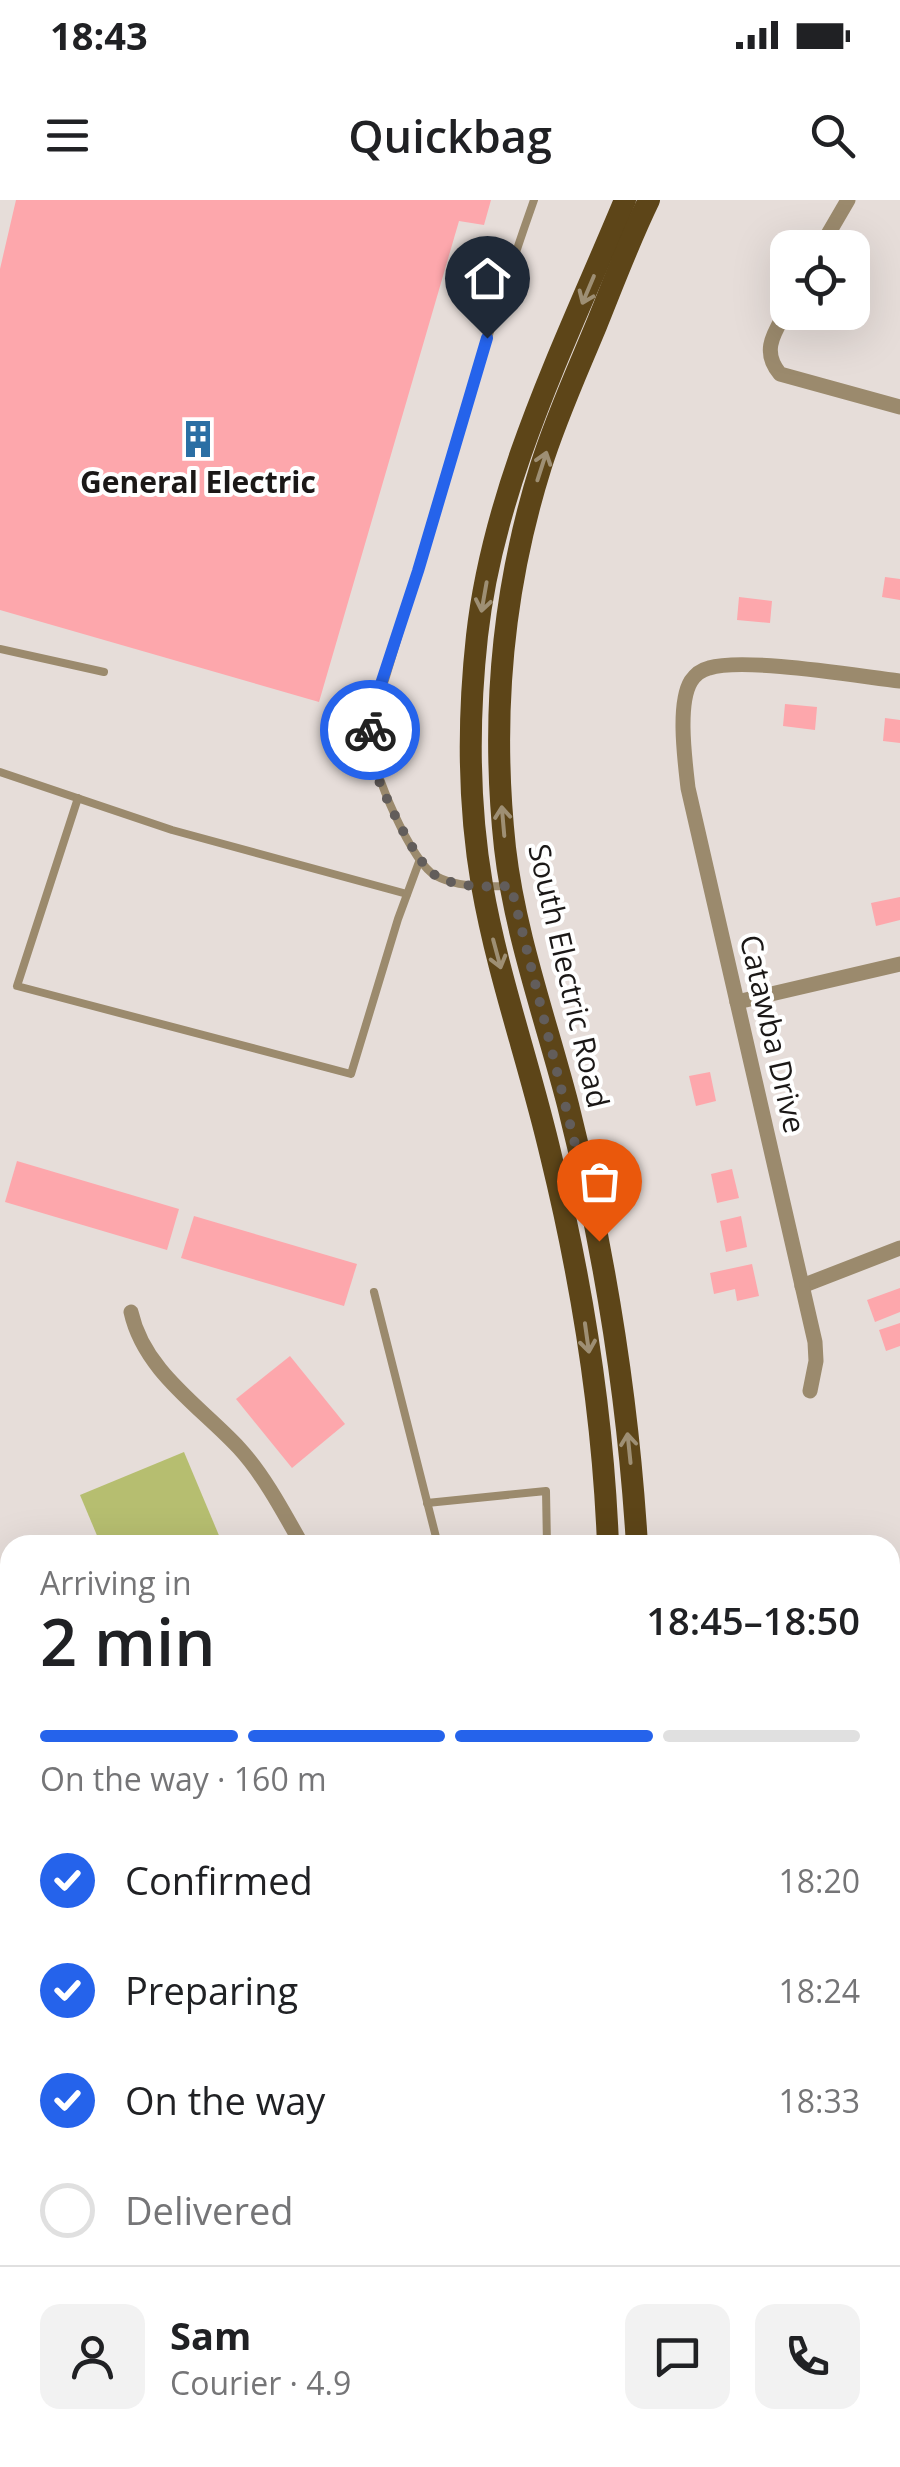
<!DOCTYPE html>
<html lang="en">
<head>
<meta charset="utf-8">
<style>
  body { margin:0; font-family:"Open Sans",sans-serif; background:#f2f2f2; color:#202124; height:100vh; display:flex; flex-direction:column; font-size:38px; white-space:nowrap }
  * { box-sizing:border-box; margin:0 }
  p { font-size:32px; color:#757577 }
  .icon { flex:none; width:55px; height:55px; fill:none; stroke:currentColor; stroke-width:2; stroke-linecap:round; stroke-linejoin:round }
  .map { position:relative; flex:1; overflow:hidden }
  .drawer { position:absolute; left:0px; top:1335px; width:900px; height:932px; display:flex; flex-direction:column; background:#fff; border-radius:30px 30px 0 0; box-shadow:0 10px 40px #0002 }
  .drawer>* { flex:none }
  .tools { position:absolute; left:770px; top:30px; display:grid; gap:20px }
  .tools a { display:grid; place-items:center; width:100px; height:100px; border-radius:20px; background:#fff; box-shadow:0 10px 40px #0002; font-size:50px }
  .pin { position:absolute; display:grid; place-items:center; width:85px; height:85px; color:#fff; margin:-102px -42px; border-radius:50% 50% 50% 0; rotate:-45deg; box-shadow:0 0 10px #0007 }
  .pin .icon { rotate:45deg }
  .courier { position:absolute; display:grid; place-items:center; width:100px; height:100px; margin:-50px; border:8px solid #2563eb; border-radius:50%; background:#fff; color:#222; box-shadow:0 2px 12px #0007 }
  .summary em { font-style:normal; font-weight:600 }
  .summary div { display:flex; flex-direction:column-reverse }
  .summary { display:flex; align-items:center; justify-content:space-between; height:170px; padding:0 40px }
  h1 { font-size:65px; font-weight:600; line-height:75px }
  .bar { display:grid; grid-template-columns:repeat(4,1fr); gap:15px 10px; align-content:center; height:120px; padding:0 40px }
  .bar i { height:12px; border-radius:8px; background:#e0e0e0 }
  .bar .active { background:#2563eb }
  .bar p { grid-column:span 4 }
  .line { display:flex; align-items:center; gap:25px; padding:0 40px; border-top:2px solid #e0e0e0 }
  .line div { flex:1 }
  .round { display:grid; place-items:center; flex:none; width:105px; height:105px; border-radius:20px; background:#f2f2f2 }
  ol { padding:0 40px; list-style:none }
  li { display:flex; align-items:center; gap:30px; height:110px }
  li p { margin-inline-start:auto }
  li .icon { padding:10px; border-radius:50%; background:#2563eb; color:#fff; stroke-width:4 }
  li:last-child { color:#757577 }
  li i { width:55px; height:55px; border:5px solid #e0e0e0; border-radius:50% }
  .status { display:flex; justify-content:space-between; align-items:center; height:70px; padding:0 50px; background:#fff; direction:ltr }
  .status svg { height:28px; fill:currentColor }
  header { display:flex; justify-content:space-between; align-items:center; height:130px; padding:0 40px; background:#fff; font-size:45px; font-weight:600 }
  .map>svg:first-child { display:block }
</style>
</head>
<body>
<div class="status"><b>18:43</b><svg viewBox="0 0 49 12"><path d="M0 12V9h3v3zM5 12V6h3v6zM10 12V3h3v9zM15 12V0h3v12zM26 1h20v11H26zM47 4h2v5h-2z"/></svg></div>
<header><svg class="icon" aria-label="menu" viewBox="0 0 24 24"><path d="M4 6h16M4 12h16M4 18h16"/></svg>Quickbag<svg class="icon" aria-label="search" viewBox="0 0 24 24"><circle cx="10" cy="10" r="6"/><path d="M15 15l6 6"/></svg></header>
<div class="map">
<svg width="900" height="2267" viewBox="0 0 900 2267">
  <rect width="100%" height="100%" fill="#e6ddd9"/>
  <!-- green -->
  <polygon fill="#b6be70" points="184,1252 223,1345 101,1345 80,1295"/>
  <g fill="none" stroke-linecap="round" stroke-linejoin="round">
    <!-- stream -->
    <g stroke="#ca84ae" stroke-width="5">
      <polyline points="0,1469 10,1481"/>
      <polyline points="319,2258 323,2267"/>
    </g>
  </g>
  <!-- building -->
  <g fill="#fda7ac">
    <polygon points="16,0 491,0 484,25 459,21 319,502 0,410 0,69"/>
    <polygon points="885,377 900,379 900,400 882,397"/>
    <polygon points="739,397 772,401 770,423 737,420"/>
    <polygon points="785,504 817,507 815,530 783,526"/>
    <polygon points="885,518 900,520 900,543 883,541"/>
    <polygon points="900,697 900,720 876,726 871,703"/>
    <polygon points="710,872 716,901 696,906 689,876"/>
    <polygon points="17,961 179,1009 167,1050 5,1002"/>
    <polygon points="732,969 739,998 717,1003 711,974"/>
    <polygon points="194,1016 357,1064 344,1106 181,1058"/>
    <polygon points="741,1016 747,1047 726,1052 720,1021"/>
    <polygon points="752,1064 759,1096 737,1101 735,1089 714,1094 710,1073"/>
    <polygon points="900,1088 900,1112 875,1122 867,1100"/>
    <polygon points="900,1123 900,1146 886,1151 879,1130"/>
    <polygon points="290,1156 345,1224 292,1268 236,1199"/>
    <polygon points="672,2258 684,2258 684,2267 673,2267"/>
  </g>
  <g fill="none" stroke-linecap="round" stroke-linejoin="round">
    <!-- path -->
    <g stroke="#8f8986" stroke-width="2.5" stroke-dasharray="2.5 8" stroke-linecap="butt">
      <polyline points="0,1396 10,1406"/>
      <polyline points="368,2258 371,2267"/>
    </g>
    <!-- lane -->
    <g stroke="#9b8a6d" stroke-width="8">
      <polyline points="0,449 104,472"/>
      <polyline points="0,572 172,630 407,694"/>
      <polyline points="78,598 17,786 351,874 398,719 419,662"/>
      <path d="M505,686C484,687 456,687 436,676C412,664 371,568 370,540C369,518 376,499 385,480C434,320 478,158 534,0"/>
      <polyline points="374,1092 438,1345"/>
      <polyline points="427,1303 546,1291 547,1345"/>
      <polyline points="0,1757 10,1781"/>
      <polyline points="0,1790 10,1786"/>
      <polyline points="0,1898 10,1893"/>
      <polyline points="890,1937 900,1940"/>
      <polyline points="0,2023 10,2029"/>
      <polyline points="156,2258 160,2267"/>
      <polyline points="192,2258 196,2267"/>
      <polyline points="688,2258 689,2262"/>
    </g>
    <!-- street -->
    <g stroke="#9b8a6d" stroke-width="15">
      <polyline points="820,48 848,0"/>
      <path d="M788,108C775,132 760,150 780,174L900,207"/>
      <polyline points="737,802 900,764"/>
      <polyline points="802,1086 900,1048"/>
      <path d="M131,1112C144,1171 200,1206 239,1248C264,1275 284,1313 302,1345"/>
      <path d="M810,1191L816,1161L815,1142L688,588C685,561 677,504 691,481C695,475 701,470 709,468C745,457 857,476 900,481"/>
    </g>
    <!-- primary -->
    <g stroke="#5d4518" stroke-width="22">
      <path d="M608,1345C603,1214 582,1083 551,956C530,865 498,777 482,685C468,603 468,518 477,436C494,283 567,140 625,0"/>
      <path d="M637,1345C628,1196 604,1049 568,905C546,820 515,735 505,648C491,519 502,390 541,266C556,218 577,172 596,126C613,84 629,41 649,0"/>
      <polyline points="605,2258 605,2267"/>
      <polyline points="635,2258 635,2267"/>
    </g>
  </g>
  <!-- one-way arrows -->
  <defs><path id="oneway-shaft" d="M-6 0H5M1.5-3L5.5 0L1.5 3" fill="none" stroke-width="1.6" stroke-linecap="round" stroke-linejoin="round" transform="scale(2.5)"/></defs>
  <g stroke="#9e8f74">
    <use href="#oneway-shaft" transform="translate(588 90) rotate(113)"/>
    <use href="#oneway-shaft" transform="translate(542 266) rotate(-72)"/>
    <use href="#oneway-shaft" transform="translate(484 397) rotate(100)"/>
    <use href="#oneway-shaft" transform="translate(503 621) rotate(-95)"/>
    <use href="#oneway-shaft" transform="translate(497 754) rotate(75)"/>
    <use href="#oneway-shaft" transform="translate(587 1138) rotate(82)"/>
    <use href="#oneway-shaft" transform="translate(629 1248) rotate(-96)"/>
  </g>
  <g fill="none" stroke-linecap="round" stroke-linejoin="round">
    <!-- done -->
    <path stroke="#625d5b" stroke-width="10" stroke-dasharray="0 18" d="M370,530C369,542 371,556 374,568C382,591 416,664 435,675C456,688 487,687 511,686L599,1041"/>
    <!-- route -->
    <polyline stroke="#2563eb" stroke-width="12" points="370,530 376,499 418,371 487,138"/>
  </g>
  <!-- icons -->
  <defs>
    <g id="building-bare" transform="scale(3)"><path d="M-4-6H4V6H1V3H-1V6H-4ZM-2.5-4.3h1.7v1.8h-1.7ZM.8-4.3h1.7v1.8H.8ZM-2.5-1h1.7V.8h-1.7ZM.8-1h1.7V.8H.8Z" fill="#2b6fa4" stroke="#fff" stroke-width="2.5" paint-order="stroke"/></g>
  </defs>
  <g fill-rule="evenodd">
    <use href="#building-bare" x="198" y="239"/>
  </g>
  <g text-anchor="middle" stroke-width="8" stroke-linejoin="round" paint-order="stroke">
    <!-- poi labels -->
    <g font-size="30" font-weight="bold" fill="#1b1817" stroke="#fff">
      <text x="198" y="293">General Electric</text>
    </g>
    <!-- street labels -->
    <g font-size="30" fill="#1b1817" stroke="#fff">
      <text transform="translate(568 776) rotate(77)" y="10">South Electric Road</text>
      <text transform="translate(772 834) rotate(77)" y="10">Catawba Drive</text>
    </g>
  </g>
</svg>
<div class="tools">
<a><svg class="icon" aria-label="locate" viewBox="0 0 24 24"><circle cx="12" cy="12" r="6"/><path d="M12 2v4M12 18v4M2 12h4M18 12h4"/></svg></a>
</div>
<div class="pin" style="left:599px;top:1041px;background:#ea580c"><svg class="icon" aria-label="bag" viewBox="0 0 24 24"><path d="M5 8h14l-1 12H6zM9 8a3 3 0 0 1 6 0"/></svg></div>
<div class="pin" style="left:487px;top:138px;background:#1f2937"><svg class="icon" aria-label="home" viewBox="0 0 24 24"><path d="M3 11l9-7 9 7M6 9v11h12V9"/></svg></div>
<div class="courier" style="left:370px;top:530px"><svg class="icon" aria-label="bike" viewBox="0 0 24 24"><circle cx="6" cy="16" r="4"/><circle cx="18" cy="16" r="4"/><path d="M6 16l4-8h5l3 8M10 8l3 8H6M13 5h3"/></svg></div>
<section class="drawer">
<div class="summary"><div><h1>2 min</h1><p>Arriving in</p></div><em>18:45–18:50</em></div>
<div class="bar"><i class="active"></i><i class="active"></i><i class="active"></i><i></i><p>On the way · 160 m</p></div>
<ol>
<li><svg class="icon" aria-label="check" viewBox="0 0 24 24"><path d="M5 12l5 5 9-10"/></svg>Confirmed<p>18:20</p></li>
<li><svg class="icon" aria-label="check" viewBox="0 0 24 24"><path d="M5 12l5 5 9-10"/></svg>Preparing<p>18:24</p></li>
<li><svg class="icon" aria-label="check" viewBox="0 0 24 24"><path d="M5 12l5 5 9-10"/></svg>On the way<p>18:33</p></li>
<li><i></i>Delivered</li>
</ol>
<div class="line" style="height:180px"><a class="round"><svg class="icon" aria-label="person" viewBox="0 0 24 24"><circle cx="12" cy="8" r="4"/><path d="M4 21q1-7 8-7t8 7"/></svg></a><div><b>Sam</b><p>Courier · 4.9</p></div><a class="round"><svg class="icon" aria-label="chat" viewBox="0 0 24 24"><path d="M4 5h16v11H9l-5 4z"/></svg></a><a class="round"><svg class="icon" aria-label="phone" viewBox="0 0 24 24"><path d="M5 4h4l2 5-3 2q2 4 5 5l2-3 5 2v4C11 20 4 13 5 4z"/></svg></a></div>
</section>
</div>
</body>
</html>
